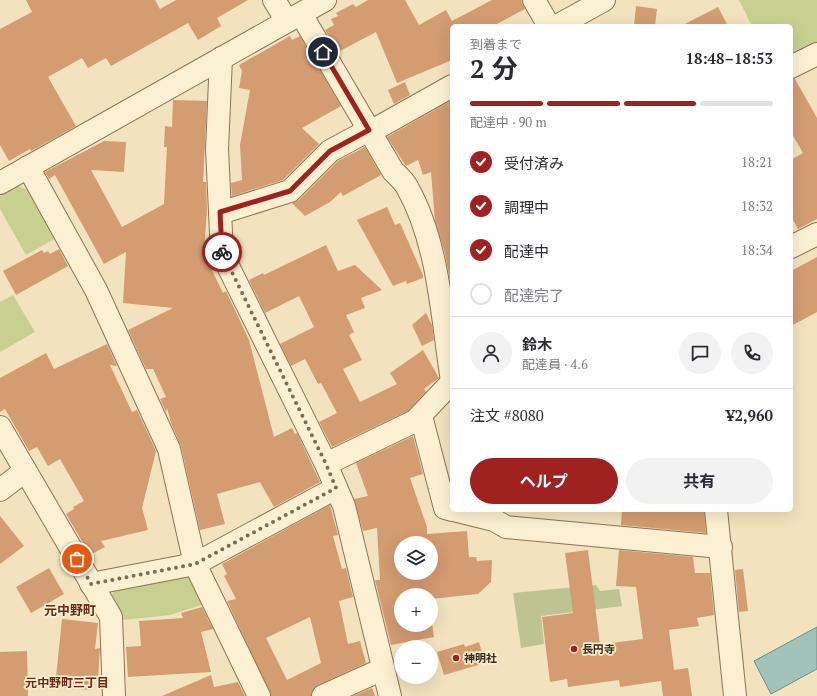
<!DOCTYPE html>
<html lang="ja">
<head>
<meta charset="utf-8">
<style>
  body { margin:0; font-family:"PT Serif","Noto Sans JP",serif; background:#f2f2f3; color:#2b2b33; height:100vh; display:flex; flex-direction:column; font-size:15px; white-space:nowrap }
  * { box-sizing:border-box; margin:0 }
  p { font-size:13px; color:#7c7c81 }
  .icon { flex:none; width:22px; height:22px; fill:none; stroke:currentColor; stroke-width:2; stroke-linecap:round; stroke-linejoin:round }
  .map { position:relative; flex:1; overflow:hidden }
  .sheet { position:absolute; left:450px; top:24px; width:343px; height:488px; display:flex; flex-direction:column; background:#fff; border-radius:6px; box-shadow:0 4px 16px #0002 }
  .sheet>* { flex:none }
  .buttons { position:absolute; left:394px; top:536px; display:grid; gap:8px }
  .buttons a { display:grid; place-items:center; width:44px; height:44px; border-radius:50%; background:#fff; box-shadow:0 4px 16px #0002; font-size:20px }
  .pin { position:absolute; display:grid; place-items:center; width:34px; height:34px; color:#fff; margin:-17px; border:2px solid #fff; border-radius:50%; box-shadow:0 1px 4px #0007 }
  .courier { position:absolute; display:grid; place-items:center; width:40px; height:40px; margin:-20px; border:3px solid #a02220; border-radius:50%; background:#fff; color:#222; box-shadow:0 1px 5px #0007 }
  .headline em { font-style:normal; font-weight:700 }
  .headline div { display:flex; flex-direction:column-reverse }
  .headline { display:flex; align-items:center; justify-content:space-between; height:68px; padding:0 20px }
  h1 { font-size:26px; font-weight:700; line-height:30px }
  .bar { display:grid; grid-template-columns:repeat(4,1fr); gap:6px 4px; align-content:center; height:48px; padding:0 20px }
  .bar i { height:5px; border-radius:3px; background:#e1e1e2 }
  .bar .selected { background:#a02220 }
  .bar p { grid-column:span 4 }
  .line { display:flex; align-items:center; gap:10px; padding:0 20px; border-top:1px solid #e1e1e2 }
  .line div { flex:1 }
  .round { display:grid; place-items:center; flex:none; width:42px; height:42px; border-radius:21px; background:#f2f2f3 }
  ol { padding:0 20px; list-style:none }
  li { display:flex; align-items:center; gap:12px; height:44px }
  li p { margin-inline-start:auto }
  li .icon { padding:4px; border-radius:50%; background:#a02220; color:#fff; stroke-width:4 }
  li:last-child { color:#7c7c81 }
  li i { width:22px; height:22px; border:2px solid #e1e1e2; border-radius:50% }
  .button { display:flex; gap:8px; margin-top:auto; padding:8px 20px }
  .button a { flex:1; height:46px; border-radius:24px; background:#a02220; color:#fff; font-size:16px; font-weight:700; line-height:46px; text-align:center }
  .button a+a { background:#f2f2f3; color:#2b2b33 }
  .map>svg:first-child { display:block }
</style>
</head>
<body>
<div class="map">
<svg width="817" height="696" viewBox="0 0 817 696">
  <rect width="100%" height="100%" fill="#f2e3be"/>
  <!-- green -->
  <g fill="#c8d091">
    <polygon points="739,0 817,0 817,45 791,57 791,26 752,26"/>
    <polygon points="16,185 30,191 56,238 26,255 0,209 0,195"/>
    <polygon points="13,295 35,332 0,352 0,302"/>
    <polygon points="185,575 191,577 205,604 170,615 123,620 123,615 112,595 115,588"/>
  </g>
  <!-- cemetery -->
  <polygon fill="#bdc492" points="596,585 600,591 619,589 622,606 541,616 544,644 521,648 513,593"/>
  <!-- water -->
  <polygon fill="#a2c3ba" stroke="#689188" points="817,627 817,669 771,694 754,661"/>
  <!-- building -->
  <g fill="#d39c71" fill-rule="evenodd">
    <polygon points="26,0 155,0 160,9 176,0 248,0 217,18 221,26 198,40 188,23 111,66 106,58 88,68 82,58 48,77 76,126 31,151 30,149 9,161 0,145 0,29 32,12"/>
    <polygon points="368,0 405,0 419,25 446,10 452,21 492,0 522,0 525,9 493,26 452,26 452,60 397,83 376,32 338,52 325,30 334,25 331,19 338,16 336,13 353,4 356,7"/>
    <polygon points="636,6 657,9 655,26 634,26"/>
    <polygon points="718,7 728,26 681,26"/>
    <polygon points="290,36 292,40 300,36 341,106 302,128 319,144 283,180 232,196 231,183 242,180 240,145 250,90 239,88 242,71 239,65"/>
    <polygon points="791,79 795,79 817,118 817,219 798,229 791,216 791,160 803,153 791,132"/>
    <polygon points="405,82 410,95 394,104 388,90"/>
    <polygon points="173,100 207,101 203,182 206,182 207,209 204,254 223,293 226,291 249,340 274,437 292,428 295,434 297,433 320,482 274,507 260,482 217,494 225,524 200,530 181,446 171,423 167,408 166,412 160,399 166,397 153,369 146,369 128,330 173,308 123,303 126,252 104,264 55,175 49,179 45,172 104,141 126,142 124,172 91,170 122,227 164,204 167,147 164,147 165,126 172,127"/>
    <polygon points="452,100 452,286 451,286 445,253 435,221 431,172 423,175 418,160 406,166 387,137"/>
    <polygon points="365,147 381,175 343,196 341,192 330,202 305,216 292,203 299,200 338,161"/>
    <polygon points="387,207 395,225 400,223 423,275 423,278 407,284 406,281 393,286 357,220"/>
    <polygon points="326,245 338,271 355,265 382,290 361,298 365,308 346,315 354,332 349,335 362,360 343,369 360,402 397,384 390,373 423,350 439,378 424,389 426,392 408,411 332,447 319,422 337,413 321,383 318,384 305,359 291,366 280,344 314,327 299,296 265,313 249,280 263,273 264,275"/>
    <polygon points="59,249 68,266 16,295 3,271 42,250 44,253 48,251 50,254"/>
    <polygon points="817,257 817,312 791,326 791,271"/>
    <polygon points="426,313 432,325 434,340 422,346 412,325"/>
    <polygon points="107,344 117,366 110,365 132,412 137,410 156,451 142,508 148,530 101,541 105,547 90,555 66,514 74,509 73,507 84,501 60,459 48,466 37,447 29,451 5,409 0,412 0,378 46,353 54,369"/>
    <path d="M413,436L423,474L410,478L427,527V534L467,531L469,557H476L477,561L492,560L491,582L478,594L431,599V595H401V625H431V617L434,637L391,645L375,580H380L377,528L363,531L354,499L368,496L356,463ZM401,543H431V573H401Z"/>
    <path d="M330,505L338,535L333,536L342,569L346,568L353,597L339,601L348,644L360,641L366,663L318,685L313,689L311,696H271L227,601L236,599L224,576L227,574L222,564ZM310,617L321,663L287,680L266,638Z"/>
    <polygon points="622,510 704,510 706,533 621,525"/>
    <polygon points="0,516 24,546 0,564"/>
    <polygon points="588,550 601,653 610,653 611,643 643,639 636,587 616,586 619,550 693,557 695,573 710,573 714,615 697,618 699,626 669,630 674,670 688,668 692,696 663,696 661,681 620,687 619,680 568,687 567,679 550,682 542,617 573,613 565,553"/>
    <polygon points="49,568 64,594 31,613 16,587"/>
    <polygon points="743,569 748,611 739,612 735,570"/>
    <polygon points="202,607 213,629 201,632 211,672 128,677 126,647 141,646 139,621 183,618 181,613"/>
    <polygon points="62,619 98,623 95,649 100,648 98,678 92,677 91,690 55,687"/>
    <polygon points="479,642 485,663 444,675 437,652 464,644 465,647"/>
    <polygon points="27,651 28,696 0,696 0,652"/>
    <polygon points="211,675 214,687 238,682 245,696 162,696"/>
    <polygon points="372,688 375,696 353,696"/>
  </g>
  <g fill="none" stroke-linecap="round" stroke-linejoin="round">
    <!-- minor casing -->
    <g stroke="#8c7355" stroke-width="24">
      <g id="minor">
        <polyline points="274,0 287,21"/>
        <polyline points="534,0 549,26"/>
        <path d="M301,14L393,171C398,176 404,181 407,187C439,243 442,318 452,381"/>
        <polyline points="557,26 604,0"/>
        <polyline points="221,58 217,149 222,254 326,464 344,506 390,696"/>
        <polyline points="791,67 817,54"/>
        <polyline points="370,132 452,86"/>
        <polyline points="28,167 96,290 169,449 195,564 259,696"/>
        <polyline points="0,183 325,0"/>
        <polyline points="220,213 290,191 330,151 369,130"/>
        <polyline points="791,247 817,234"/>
        <polyline points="421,416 445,508 452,510"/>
        <polyline points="0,427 111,617 114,696"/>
        <polyline points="326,464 415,421 452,382"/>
        <polyline points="0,490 25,471"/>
        <polyline points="454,510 494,520 506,527 721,547"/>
        <polyline points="716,510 735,696"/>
        <polyline points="91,584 195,564 336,488"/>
        <polyline points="323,696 383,669"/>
      </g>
    </g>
    <!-- minor -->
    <use href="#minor" stroke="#fcf0d2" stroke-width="22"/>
  </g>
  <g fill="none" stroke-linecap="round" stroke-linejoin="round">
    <!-- done -->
    <polyline stroke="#7a6b54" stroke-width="4" stroke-dasharray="0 7.2" points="77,559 91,584 195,564 336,488 326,464 222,252"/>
    <!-- route -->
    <polyline stroke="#a02220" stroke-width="5" points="222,252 220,212 290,191 330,151 369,130 323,52"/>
  </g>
  <!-- markers -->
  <g fill="#a02220" stroke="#f8edcf" stroke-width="1.5">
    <circle cx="574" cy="649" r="4"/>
    <circle cx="456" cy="658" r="4"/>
  </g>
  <g text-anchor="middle" stroke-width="3.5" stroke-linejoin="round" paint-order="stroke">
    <!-- poi labels -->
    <g font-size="11" font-weight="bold" fill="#3a2b1b" stroke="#f8edcf" text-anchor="start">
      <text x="582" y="653">長円寺</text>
      <text x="464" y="662">神明社</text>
    </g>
    <!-- neighbourhood labels -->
    <g font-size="12" font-weight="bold" fill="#6a2a17" stroke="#f8edcf">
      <text x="67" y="687">元中野町三丁目</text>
    </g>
    <!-- quarter labels -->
    <g font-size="13" font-weight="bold" fill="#6a2a17" stroke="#f8edcf">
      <text x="70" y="615">元中野町</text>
    </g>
  </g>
</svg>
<div class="buttons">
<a><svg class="icon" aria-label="layers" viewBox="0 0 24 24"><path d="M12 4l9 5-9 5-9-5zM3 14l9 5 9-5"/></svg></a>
<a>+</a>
<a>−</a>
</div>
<div class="pin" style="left:77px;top:559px;background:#ea580c"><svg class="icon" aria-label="bag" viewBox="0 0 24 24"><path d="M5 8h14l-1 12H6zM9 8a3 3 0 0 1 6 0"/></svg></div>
<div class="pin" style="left:323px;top:52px;background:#1f2937"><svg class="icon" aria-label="home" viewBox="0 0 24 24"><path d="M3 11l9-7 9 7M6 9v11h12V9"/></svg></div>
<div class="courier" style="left:222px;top:252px"><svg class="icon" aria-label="bike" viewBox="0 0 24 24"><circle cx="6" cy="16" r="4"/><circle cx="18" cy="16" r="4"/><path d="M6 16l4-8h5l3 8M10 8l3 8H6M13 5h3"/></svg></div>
<section class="sheet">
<div class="headline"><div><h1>2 分</h1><p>到着まで</p></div><em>18:48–18:53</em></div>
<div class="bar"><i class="selected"></i><i class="selected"></i><i class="selected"></i><i></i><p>配達中 · 90 m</p></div>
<ol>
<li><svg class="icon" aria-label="check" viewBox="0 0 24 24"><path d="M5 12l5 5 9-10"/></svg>受付済み<p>18:21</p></li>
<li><svg class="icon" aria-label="check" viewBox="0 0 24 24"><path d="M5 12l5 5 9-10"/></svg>調理中<p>18:32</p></li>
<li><svg class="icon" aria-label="check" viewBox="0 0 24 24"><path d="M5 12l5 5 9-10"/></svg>配達中<p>18:34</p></li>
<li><i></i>配達完了</li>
</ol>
<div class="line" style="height:72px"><a class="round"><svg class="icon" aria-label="person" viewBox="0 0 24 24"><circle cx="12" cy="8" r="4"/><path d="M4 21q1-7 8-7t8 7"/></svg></a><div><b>鈴木</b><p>配達員 · 4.6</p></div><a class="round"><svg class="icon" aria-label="chat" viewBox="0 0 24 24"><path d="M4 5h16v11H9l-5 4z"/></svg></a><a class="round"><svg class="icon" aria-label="phone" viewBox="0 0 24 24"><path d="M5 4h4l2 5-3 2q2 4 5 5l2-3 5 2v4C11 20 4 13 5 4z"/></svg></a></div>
<div class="line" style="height:52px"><div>注文 #8080</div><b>¥2,960</b></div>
<div class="button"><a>ヘルプ</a><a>共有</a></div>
</section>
</div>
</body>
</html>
